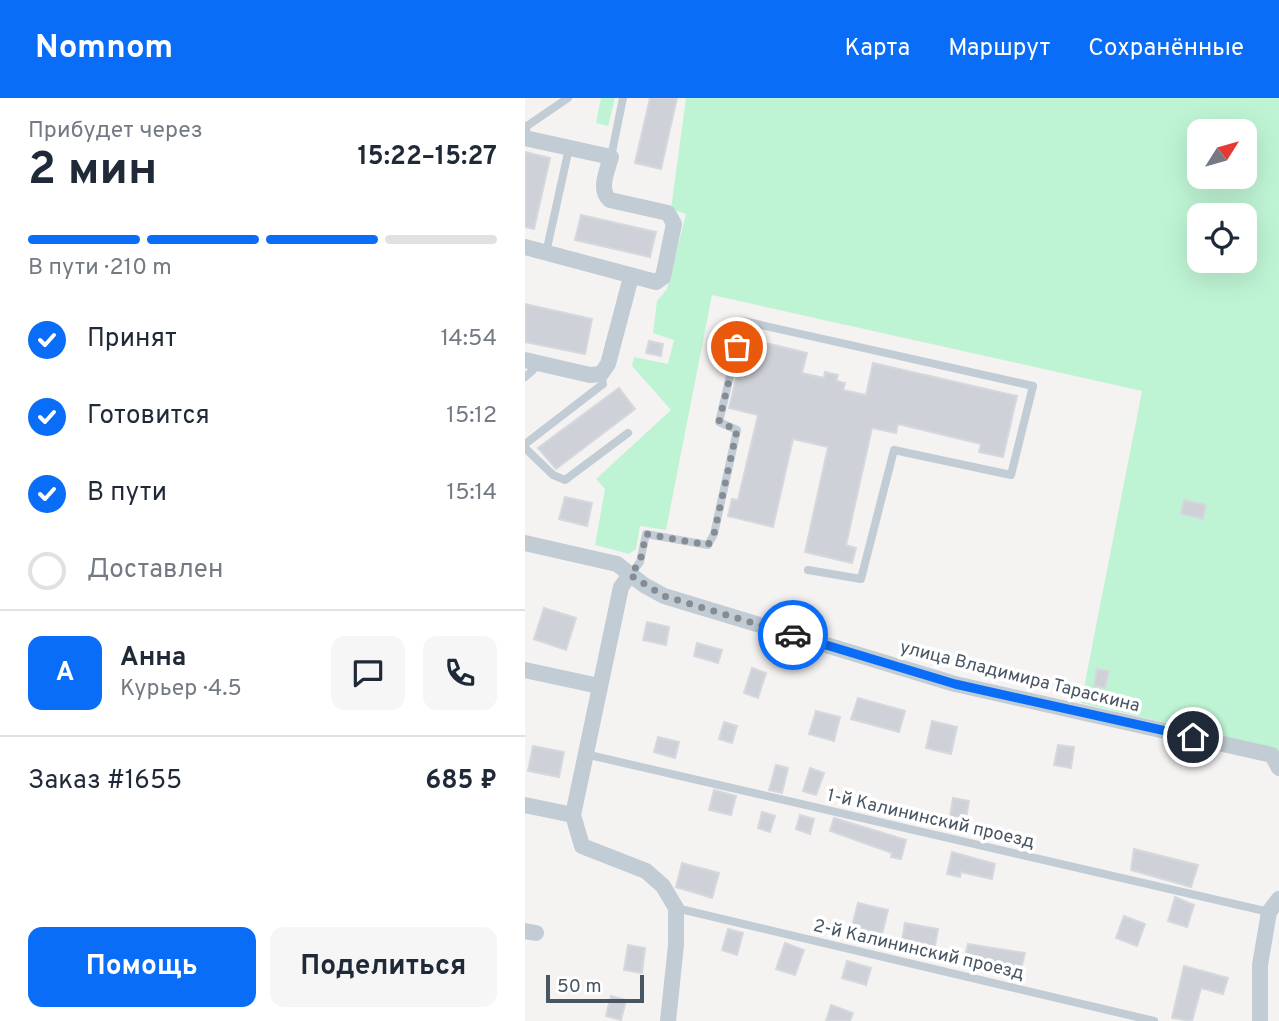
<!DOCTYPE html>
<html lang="ru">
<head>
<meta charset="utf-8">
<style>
  body { margin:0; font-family:Overpass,sans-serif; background:#f6f6f7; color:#1f2937; height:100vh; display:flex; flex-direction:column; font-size:26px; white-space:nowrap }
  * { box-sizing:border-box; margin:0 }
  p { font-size:23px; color:#747a83 }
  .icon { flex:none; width:38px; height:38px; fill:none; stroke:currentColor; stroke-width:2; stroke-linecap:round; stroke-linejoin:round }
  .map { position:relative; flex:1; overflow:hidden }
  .panel { display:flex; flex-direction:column; background:#fff; width:525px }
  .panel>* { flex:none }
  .needle { width:46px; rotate:53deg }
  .buttons { position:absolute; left:662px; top:21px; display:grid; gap:14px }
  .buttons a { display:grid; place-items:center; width:70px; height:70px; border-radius:14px; background:#fff; box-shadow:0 7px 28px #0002; font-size:35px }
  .scale { position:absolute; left:21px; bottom:18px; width:98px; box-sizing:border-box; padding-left:7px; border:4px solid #485562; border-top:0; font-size:19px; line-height:24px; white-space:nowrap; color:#485562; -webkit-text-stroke:5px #fff; paint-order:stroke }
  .pin { position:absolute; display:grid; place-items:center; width:60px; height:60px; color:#fff; margin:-30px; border:4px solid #fff; border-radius:50%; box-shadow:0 2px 7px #0007 }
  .courier { position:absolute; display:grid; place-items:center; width:70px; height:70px; margin:-35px; border:5px solid #096df8; border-radius:50%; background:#fff; color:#222; box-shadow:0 2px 9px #0007 }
  .headline em { font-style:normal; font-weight:700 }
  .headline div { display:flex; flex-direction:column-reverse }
  .headline { display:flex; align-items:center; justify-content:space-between; height:119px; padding:0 28px }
  h1 { font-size:46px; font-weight:700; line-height:52px }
  .bar { display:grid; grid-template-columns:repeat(4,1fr); gap:10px 7px; align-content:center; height:84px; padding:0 28px }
  .bar i { height:9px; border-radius:5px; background:#e0e1e3 }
  .bar .on { background:#096df8 }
  .bar p { grid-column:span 4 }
  .line { display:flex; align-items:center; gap:18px; padding:0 28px; border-top:2px solid #e0e1e3 }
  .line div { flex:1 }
  .round { display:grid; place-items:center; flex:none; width:74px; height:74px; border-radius:14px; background:#f6f6f7 }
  ol { padding:0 28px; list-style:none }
  li { display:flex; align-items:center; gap:21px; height:77px }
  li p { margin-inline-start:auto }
  li .icon { padding:7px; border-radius:50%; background:#096df8; color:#fff; stroke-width:4 }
  li:last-child { color:#747a83 }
  li i { width:38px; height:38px; border:4px solid #e0e1e3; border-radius:50% }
  .primary-button { display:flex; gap:14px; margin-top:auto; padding:14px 28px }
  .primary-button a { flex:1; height:80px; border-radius:14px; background:#096df8; color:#fff; font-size:28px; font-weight:700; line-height:80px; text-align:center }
  .primary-button a+a { background:#f6f6f7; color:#1f2937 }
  header { display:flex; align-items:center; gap:42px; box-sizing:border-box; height:98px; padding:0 35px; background:#096df8; color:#fff }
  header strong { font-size:33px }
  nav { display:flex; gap:38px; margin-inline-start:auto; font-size:24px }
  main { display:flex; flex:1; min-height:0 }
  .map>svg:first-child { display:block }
</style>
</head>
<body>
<header>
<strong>Nomnom</strong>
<nav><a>Карта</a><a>Маршрут</a><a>Сохранённые</a></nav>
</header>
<main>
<section class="panel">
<div class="headline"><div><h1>2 мин</h1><p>Прибудет через</p></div><em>15:22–15:27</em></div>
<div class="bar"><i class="on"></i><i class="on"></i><i class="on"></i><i></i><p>В пути · 210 m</p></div>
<ol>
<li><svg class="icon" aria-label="check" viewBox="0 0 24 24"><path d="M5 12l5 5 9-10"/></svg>Принят<p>14:54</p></li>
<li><svg class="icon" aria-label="check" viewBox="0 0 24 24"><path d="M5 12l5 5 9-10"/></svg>Готовится<p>15:12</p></li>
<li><svg class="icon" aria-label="check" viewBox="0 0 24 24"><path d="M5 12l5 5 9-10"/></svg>В пути<p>15:14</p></li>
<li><i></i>Доставлен</li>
</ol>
<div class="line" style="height:126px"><b class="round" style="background:#096df8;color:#fff">А</b><div><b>Анна</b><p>Курьер · 4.5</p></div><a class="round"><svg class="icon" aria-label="chat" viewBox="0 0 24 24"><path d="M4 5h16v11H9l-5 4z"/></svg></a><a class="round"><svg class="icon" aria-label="phone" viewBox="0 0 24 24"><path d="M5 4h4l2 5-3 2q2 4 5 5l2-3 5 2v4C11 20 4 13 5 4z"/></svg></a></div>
<div class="line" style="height:91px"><div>Заказ #1655</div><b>685 ₽</b></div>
<div class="primary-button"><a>Помощь</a><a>Поделиться</a></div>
</section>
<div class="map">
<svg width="754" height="923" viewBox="0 0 754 923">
  <rect width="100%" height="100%" fill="#f5f2f2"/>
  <!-- green -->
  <g fill="#bef4d4" fill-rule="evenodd">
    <polygon points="76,0 90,0 83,28 71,25"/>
    <path d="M161,0H754V654L742,648L556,605L617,293L187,197L141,432L115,428L111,451L104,456L70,447L80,391L71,381L146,312L107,268L109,259L143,266L149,242L128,235L132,203L142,191L161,116L146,111ZM674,33H719V79H674ZM674,117H719V163H674Z"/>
  </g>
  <!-- building -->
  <g fill="#ced1d8" stroke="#d6d8de" stroke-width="2">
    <polygon points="125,0 152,0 136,71 110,65"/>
    <polygon points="0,54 25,60 9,131 0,129"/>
    <polygon points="56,117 131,134 125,159 50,142"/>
    <polygon points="0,206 67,221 60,256 0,244"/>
    <polygon points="124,243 138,246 136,258 121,255"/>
    <polygon points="237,244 282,255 277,275 299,280 300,274 313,277 311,283 320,285 318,292 341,297 348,265 492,298 478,359 454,354 456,346 373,326 371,335 347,330 321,447 331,450 327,465 280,454 303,349 268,341 248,429 203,418 207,401 213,402 233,317 204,310 214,268 230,272"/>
    <polygon points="94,290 110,311 31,371 13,350"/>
    <polygon points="40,399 67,405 62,428 34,421"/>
    <polygon points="659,402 681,407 678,421 656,416"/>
    <polygon points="19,510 51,520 41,552 9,541"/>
    <polygon points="122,524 144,529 141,547 118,542"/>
    <polygon points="172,545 197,552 193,565 169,558"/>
    <polygon points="227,570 241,575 233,600 219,595"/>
    <polygon points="572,571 584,573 580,590 569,588"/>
    <polygon points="333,600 380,613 374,634 326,621"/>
    <polygon points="291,613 315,619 309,643 284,636"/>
    <polygon points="407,623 432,629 426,656 401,650"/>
    <polygon points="199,624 212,628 207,645 194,641"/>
    <polygon points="133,639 154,644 150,660 129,654"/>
    <polygon points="533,647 549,649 546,670 529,667"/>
    <polygon points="8,648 39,654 34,679 3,673"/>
    <polygon points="251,667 263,670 257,695 244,692"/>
    <polygon points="285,670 299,675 291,697 278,693"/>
    <polygon points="189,692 211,698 206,717 184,712"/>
    <polygon points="428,700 444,703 439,732 423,730"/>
    <polygon points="237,714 250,718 245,734 233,730"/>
    <polygon points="275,717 289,721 285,736 271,731"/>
    <polygon points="309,720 381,742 376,761 366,759 367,755 305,733"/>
    <polygon points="609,751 673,767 666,789 606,772"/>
    <polygon points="427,754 470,766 467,781 436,774 435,779 422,776"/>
    <polygon points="157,765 194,775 187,800 151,789"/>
    <polygon points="650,799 669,807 662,829 643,823"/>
    <polygon points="333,805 363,812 357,836 327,828"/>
    <polygon points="599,818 620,826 612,848 591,840"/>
    <polygon points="380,825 413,831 409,853 376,847"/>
    <polygon points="203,831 218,835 212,857 197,852"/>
    <polygon points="260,845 279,852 270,877 251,871"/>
    <polygon points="443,846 500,855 495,875 458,866 456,873 438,869"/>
    <polygon points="103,847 120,850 117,875 99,872"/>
    <polygon points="322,863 346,870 341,887 317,880"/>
    <polygon points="659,868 703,880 698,896 676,890 667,923 647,920"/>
    <polygon points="86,898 101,902 96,922 81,918"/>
    <polygon points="306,907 328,915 325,923 301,923"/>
  </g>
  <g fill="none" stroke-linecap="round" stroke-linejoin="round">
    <!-- service -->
    <g stroke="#c2ccd5" stroke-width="8">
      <polyline points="0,36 2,28 43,0"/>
      <polyline points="86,59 98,0"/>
      <polyline points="21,155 44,50"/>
      <polyline points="0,279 8,272 11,264"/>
      <polyline points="0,346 78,286 76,276"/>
      <polyline points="0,350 28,377 40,382 103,335"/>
      <polyline points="105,477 115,464 121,436 183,447 189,436 212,332 194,324 218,223 508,288 486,377 369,352 336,481 283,472"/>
      <polyline points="60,656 744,814"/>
      <polyline points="151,810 629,923"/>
    </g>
    <!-- minor -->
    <g stroke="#c2ccd5" stroke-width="16">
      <path d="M0,40L86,59C82,73 73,92 85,102L143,115L149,126L138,179L131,184L0,149"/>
      <polyline points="0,262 65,277 76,276 83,266 106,179"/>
      <polyline points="0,445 92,466 119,487 139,498 430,586 747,657 754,670"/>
      <polyline points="105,477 96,489 48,717 57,748 121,773 138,788 151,810 151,847 143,923"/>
      <polyline points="0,572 74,588"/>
      <polyline points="0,707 48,717"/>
      <polyline points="0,833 11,835"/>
      <polyline points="735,923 735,867 744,814 754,801"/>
    </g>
  </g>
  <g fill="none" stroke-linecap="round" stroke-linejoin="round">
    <!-- done -->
    <polyline stroke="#858c94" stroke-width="7" stroke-dasharray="0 12.6" points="212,249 194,324 212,332 189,436 183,447 121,436 115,464 105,477 139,498 268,537"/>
    <!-- route -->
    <polyline stroke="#096df8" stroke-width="9" points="268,537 430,586 668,639"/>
  </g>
  <g text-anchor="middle" stroke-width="7" stroke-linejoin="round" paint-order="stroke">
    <!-- street labels -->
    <g font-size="18" fill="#485562" stroke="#fff">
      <text transform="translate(495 578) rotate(14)" y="6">улица Владимира Тараскина</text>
      <text transform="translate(406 720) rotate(13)" y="6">1-й Калининский проезд</text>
      <text transform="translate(394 851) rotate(13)" y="6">2-й Калининский проезд</text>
    </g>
  </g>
</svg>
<div class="buttons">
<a><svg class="needle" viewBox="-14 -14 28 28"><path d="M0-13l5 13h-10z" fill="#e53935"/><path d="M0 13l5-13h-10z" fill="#747a83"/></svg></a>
<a><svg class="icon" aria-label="locate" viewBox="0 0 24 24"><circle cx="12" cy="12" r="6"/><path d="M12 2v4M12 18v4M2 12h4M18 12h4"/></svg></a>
</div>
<div class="scale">50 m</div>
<div class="pin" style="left:212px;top:249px;background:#ea580c"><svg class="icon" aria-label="bag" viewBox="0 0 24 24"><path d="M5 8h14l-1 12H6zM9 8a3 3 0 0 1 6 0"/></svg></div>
<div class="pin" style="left:668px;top:639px;background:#1f2937"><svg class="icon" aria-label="home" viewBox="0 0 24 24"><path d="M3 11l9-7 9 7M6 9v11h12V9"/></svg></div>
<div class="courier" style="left:268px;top:537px"><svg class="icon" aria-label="car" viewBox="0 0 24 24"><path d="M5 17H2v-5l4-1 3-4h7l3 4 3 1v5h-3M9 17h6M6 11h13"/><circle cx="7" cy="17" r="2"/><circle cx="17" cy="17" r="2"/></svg></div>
</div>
</main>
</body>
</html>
